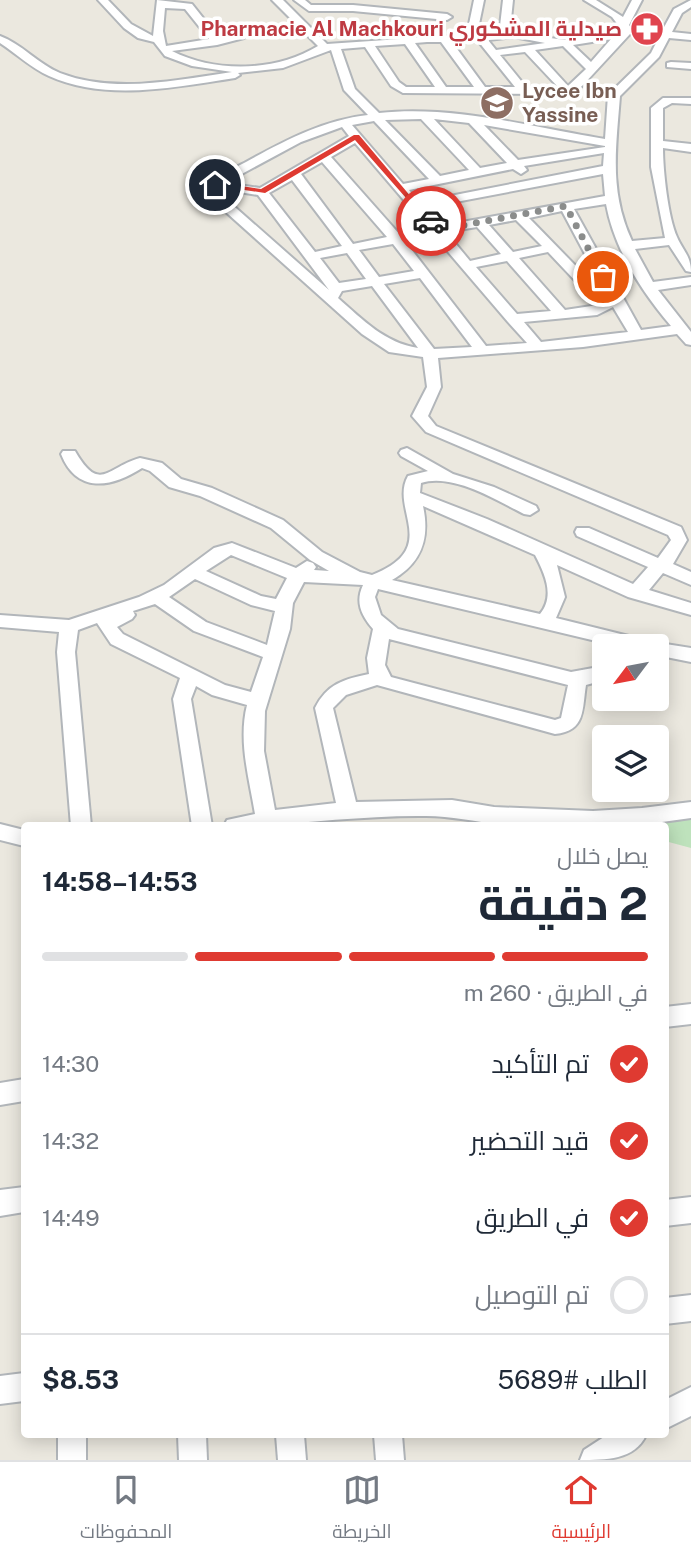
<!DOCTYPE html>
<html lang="ar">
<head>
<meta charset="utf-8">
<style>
  body { margin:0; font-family:"Public Sans",Cairo,sans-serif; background:#f2f2f3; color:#1f2937; direction:rtl; height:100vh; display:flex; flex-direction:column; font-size:26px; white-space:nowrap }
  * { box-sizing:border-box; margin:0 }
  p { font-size:23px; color:#747a83 }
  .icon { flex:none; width:38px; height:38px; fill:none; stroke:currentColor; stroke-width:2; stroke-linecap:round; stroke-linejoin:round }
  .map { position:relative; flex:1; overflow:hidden; direction:ltr }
  .panel { position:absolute; left:21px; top:822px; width:648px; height:616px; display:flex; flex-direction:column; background:#fff; border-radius:7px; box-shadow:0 4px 18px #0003; direction:rtl }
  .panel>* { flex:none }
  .needle { width:46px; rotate:238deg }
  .buttons { position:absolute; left:592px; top:634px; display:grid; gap:14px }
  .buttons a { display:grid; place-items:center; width:77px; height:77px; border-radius:7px; background:#fff; box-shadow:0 4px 18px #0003; font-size:35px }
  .pin { position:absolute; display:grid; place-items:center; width:60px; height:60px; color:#fff; margin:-30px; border:4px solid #fff; border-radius:50%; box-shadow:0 2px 7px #0007 }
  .courier { position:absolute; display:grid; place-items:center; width:70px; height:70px; margin:-35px; border:5px solid #df3a31; border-radius:50%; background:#fff; color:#222; box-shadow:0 2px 9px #0007 }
  .headline em { font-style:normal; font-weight:700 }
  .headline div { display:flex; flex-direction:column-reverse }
  .headline { display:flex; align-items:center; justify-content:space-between; height:119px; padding:0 21px }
  h1 { font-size:46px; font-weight:700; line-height:52px }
  .bar { display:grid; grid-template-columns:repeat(4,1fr); gap:10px 7px; align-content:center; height:84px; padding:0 21px }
  .bar i { height:9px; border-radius:5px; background:#e0e1e3 }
  .bar .active { background:#df3a31 }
  .bar p { grid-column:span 4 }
  .line { display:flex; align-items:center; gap:18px; padding:0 21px; border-top:2px solid #e0e1e3 }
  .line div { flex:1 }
  ol { padding:0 21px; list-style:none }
  li { display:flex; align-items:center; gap:21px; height:77px }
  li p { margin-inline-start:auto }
  li .icon { padding:7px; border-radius:50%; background:#df3a31; color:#fff; stroke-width:4 }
  li:last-child { color:#747a83 }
  li i { width:38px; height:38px; border:4px solid #e0e1e3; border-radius:50% }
  .tabs { display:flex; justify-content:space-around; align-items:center; height:98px; border-top:2px solid #e0e1e3; background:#fff; font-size:19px; color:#747a83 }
  .tabs a { display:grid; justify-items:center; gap:4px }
  .tabs .active { color:#df3a31 }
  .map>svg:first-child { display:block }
</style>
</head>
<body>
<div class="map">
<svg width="691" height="1460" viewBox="0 0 691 1460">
  <rect width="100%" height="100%" fill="#ebe8df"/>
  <!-- green -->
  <polygon fill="#bee2bc" points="691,812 691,848 665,841 665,826 648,826"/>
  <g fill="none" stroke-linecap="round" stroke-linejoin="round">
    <!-- minor casing -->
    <g stroke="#b2b6ba" stroke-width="4">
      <g id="minor">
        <path d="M98,0H108L131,24L153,36L157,0L192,4L219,38L239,35L244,38L217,45L172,51C216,73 275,72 318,46L272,0H283L327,44L504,32H488L483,29L488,26H500L503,0H513L510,29L506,32L565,40L622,30L612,17L584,0H596L623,17L632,0H642L629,25L631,28L662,31L674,9L691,0V7L682,13L672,32L691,34V40L669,38L659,57L620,96C616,149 609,192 632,241L665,238L651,167V108L663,98H691V104L672,103L663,108V141L691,144V152L663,148C663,170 668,217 677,237C683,251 691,256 691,272L686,271L669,245L635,249L653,282L691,277V285L658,290L691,332V345L686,344L677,334L583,347L438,358L441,387L428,416L436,426L681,527L687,540L673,564L691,572V585L663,573L649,590L691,603V615L628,597L557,565L565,597L556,618L653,642L691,648V662L656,655V646H617L378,589L375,597L381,615L398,629L571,672L604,666V680L586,685C582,709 586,731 555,734L377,685L346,695L333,708L356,802L452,800L494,807L593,811L642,808L691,802V818C628,828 563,828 500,824C475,822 451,816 426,816C358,815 291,826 224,826L227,820L255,814C249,778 238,741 247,705L212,695L196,686L191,699L212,826H192L173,699L180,678L111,644L97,623L78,630L75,652L91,826H71L57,652L59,632L0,627V615L69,620L139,597L164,585L214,548L232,543L296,568L307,561L313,563L316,567L314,570L329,571L310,560L271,528L200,496L169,487L150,471L142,468C111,488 77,494 61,454L63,451H75C100,494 107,467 140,458L162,463L181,479L212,488L283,520L322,552L360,572L372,575C442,548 389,509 408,476L428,471L401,456L399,453L401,450L407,448L453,474L494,487L536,506L538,510L530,515L524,514C496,500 453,473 421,483L420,493L487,519L633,584L648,567L577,536L575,532L577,528H589L658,558L671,540L668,535L426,432L412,416L427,387L423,357L389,352L362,334L209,197V185C218,174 233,169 246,162C284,141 323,120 368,115L344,90L331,50L283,68L238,73L240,75L235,78C176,87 106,102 49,76C31,68 17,54 0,43V36C22,44 38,64 60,73C114,94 177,80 232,72L192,66L165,56L154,42L138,38L124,28ZM165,8L185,9L209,39L166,46L163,31ZM630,34L659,37L651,53L608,95L605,139C530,127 455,105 379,113L355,89L341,49L365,47L391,86L403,93L556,94L575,91L582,86ZM514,37L545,43L496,50L488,40ZM611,39L591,62L573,45ZM478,41L515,87H485L452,42ZM427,42H441L474,87H446L415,43ZM405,44L435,87H406L399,82L375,46ZM563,46L586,69L568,86L535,50ZM525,52L558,87H526L500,55ZM421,119L469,170L440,176L385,120ZM434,119L469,123L507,163L480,168ZM374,121L429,179L403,184L352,125ZM484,125L605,146V147L518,160ZM342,127L349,136L260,188L225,183L301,142ZM355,143L508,322L527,343L486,346L401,236L331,157ZM604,153L603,166L419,202L409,190L513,169L521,174L527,170L524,166ZM322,162L387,237L353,244L301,174ZM603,174L605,196L440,226L424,208ZM292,180L342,246L315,252L269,193ZM220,189L258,195L329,290L219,193ZM606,204C614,248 641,291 671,326L641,330L574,209ZM562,211L610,301L529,218ZM516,220L542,246L513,252L489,225ZM477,227L501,254L470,261L446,232ZM393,244L414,271L379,277L359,250ZM548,252L598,305L565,310L519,258ZM347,253L366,279L339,283L320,258ZM507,261L551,311L517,314L476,267ZM420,278L472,347L434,349L384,284ZM372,286L418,348C385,343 363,320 338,298L342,291ZM613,307L628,332L541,342L524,322L597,315ZM423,506L535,555C545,574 555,596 540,614L392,580C422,563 430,538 423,506ZM231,555L287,578L276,599L261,596L206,571ZM195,579L251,605L275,611L267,645L206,622L169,597ZM304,582L363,585C355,602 361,615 373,629L367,658L369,674C344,679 327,684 315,708L336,803L275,810L264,751L265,711L290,629L293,603ZM155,604L194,631L263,657L251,692L225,685L123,634L117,627L132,619L135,615L133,611ZM389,639L568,685L561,718L555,720L391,677L385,665Z"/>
        <polygon points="294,0 305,0 311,5 353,5 447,14 452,17 447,20 353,11 309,11"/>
        <polygon points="474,0 484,0 478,29 473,32 468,29"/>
        <polygon points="671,62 691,63 691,69 667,67 667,63"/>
        <polygon points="0,824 24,830 24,846 0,840"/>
        <polygon points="691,1004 691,1024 665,1027 665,1007"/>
        <polygon points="24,1079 24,1101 0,1105 0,1083"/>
        <polygon points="24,1187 24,1212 0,1216 0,1190"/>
        <polygon points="691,1197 691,1223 665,1226 665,1200"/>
        <polygon points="691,1295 691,1321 665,1324 665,1298"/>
        <polygon points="24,1373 24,1401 0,1404 0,1376"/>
        <polygon points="691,1387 691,1416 665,1429 665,1400"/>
        <rect x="58" y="1435" width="28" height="25"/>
        <polygon points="178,1435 206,1435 207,1460 179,1460"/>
        <polygon points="276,1435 304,1435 306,1460 278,1460"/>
        <polygon points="374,1435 402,1435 404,1460 376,1460"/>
        <path d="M607,1435H646C635,1460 605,1460 580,1460L584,1450Z"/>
      </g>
    </g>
    <!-- minor -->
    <use href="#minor" fill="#fff" fill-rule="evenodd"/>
  </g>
  <!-- route -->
  <polygon fill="#df3a31" points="354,135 359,135 433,223 428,223 355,140 265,193 211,185 215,182 261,189"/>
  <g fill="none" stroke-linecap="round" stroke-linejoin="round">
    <!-- done -->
    <polyline stroke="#8b8d8c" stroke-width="7" stroke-dasharray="0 12.6" points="431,221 438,230 566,206 603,277"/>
  </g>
  <!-- icons -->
  <defs>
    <g id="pharmacy-disc" transform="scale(1.75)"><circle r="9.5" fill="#e0444e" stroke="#fff"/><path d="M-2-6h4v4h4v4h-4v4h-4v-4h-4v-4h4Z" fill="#fff"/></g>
    <g id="school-disc" transform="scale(1.75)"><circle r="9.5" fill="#8d6e63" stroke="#fff"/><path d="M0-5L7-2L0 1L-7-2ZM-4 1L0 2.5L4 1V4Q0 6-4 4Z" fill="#fff"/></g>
  </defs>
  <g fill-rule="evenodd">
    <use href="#pharmacy-disc" x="647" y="29"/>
    <use href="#school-disc" x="497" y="103"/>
  </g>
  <g text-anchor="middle" stroke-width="7" stroke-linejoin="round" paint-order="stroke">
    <!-- far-health labels -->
    <g font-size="21" font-weight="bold" fill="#be3a42" stroke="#fff" text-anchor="end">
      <text x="622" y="36">Pharmacie Al Machkouri صيدلية المشكوري</text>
    </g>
    <!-- far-education labels -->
    <g font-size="21" font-weight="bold" fill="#785e54" stroke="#fff" text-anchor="start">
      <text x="522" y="98">Lycee Ibn<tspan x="522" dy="24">Yassine</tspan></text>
    </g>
  </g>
</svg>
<div class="buttons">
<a><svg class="needle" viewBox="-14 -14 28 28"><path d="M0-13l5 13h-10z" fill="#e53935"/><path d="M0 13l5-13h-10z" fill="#747a83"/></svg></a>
<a><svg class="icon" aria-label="layers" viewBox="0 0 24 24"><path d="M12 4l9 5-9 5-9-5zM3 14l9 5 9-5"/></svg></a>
</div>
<div class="pin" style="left:603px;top:277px;background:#ea580c"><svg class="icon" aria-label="bag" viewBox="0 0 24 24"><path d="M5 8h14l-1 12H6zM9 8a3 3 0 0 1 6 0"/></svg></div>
<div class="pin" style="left:215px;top:185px;background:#1f2937"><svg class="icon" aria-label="home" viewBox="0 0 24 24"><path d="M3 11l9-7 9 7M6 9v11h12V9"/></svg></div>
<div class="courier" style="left:431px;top:221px"><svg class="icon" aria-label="car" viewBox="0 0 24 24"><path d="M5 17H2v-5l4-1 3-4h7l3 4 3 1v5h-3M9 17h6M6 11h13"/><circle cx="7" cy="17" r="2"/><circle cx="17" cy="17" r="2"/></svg></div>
<section class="panel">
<div class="headline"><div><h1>2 دقيقة</h1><p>يصل خلال</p></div><em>14:53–14:58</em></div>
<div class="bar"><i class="active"></i><i class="active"></i><i class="active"></i><i></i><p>في الطريق · 260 m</p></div>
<ol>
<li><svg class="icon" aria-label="check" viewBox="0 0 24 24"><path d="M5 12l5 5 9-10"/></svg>تم التأكيد<p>14:30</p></li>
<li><svg class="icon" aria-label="check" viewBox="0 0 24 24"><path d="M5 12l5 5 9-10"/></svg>قيد التحضير<p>14:32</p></li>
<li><svg class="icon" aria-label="check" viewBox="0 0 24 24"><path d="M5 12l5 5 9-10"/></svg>في الطريق<p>14:49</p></li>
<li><i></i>تم التوصيل</li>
</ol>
<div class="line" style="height:91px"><div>الطلب #5689</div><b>$8.53</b></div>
</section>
</div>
<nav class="tabs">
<a class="active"><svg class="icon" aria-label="home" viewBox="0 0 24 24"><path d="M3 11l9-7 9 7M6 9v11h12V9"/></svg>الرئيسية</a>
<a><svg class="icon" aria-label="map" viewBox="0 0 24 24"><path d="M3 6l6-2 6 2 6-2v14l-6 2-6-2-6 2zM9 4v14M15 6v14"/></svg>الخريطة</a>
<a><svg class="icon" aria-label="saved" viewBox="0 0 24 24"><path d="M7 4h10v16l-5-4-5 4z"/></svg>المحفوظات</a>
</nav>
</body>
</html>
